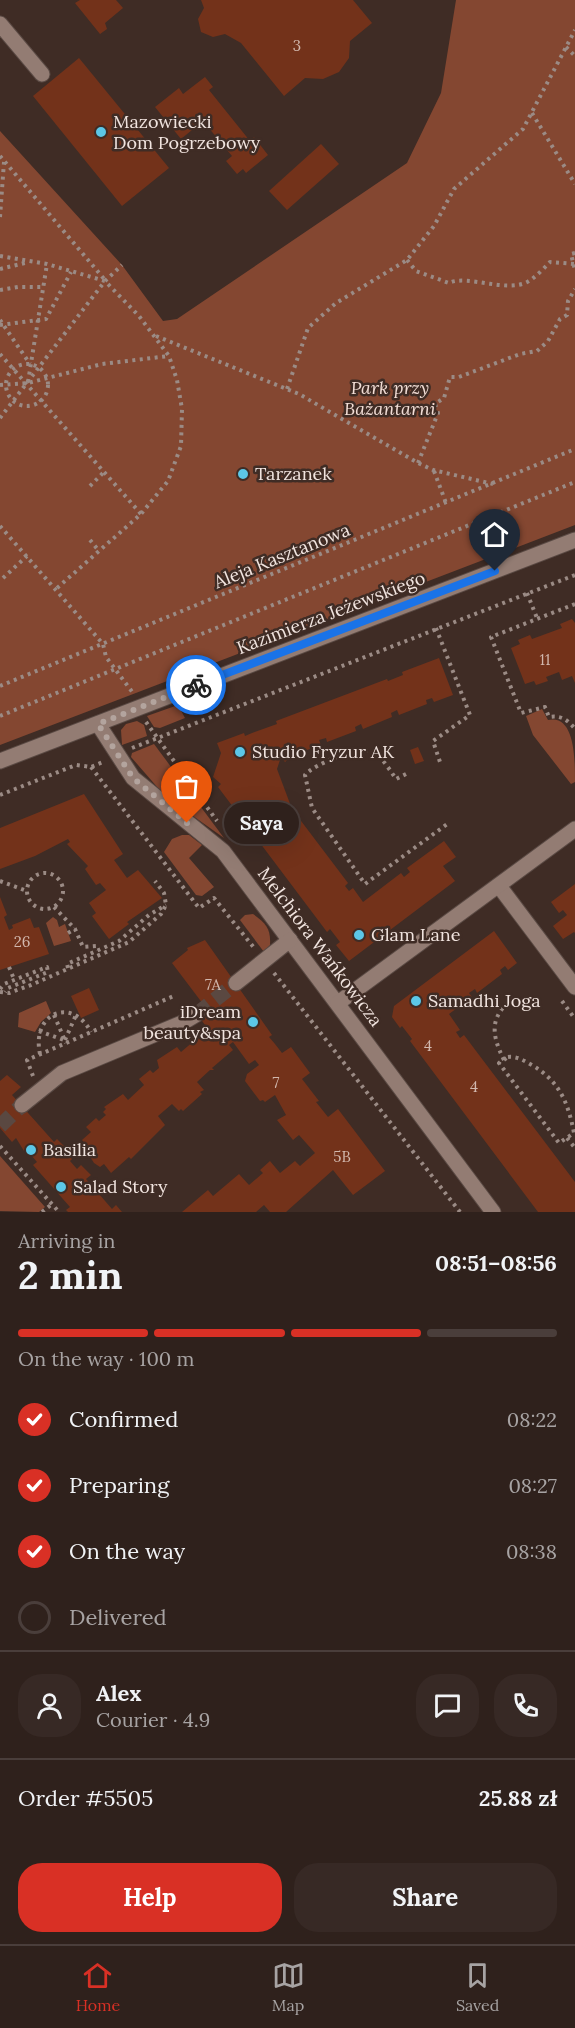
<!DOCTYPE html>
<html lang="en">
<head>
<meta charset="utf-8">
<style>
  body { margin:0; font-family:Lora,serif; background:#372925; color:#f1f3f6; height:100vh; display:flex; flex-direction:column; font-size:22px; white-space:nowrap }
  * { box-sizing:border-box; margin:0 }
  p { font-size:20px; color:#a7a3a3 }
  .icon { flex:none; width:33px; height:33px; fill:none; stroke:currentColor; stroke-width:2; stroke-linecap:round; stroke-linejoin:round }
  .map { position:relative; height:1212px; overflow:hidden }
  .panel { display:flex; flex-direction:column; background:#2f211c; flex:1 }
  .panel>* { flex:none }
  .pin { position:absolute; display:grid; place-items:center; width:51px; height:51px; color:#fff; margin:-62px -26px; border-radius:50% 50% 50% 0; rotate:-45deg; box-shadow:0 0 6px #0007 }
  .pin .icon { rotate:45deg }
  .courier { position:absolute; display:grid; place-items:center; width:60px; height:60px; margin:-30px; border:4px solid #1a73e8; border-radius:50%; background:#fff; color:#222; box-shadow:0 2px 8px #0007 }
  .bubble { position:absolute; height:42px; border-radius:21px; background:#2f211c; box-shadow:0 6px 24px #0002,0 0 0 2px #4a3e3b; font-size:20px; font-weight:700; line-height:42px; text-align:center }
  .overview em { font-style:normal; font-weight:700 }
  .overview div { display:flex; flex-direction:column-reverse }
  .overview { display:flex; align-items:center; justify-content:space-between; height:102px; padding:0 18px }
  h1 { font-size:39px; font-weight:700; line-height:45px }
  .bar { display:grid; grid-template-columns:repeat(4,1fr); gap:9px 6px; align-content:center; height:72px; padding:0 18px }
  .bar i { height:8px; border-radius:4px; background:#4a3e3b }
  .bar .active { background:#d93025 }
  .bar p { grid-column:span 4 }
  .line { display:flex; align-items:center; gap:15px; padding:0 18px; border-top:2px solid #4a3e3b }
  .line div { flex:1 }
  .round { display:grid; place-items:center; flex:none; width:63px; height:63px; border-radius:24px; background:#372925 }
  ol { padding:0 18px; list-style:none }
  li { display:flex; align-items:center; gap:18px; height:66px }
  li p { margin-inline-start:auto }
  li .icon { padding:6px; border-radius:50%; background:#d93025; color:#fff; stroke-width:4 }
  li:last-child { color:#a7a3a3 }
  li i { width:33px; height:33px; border:3px solid #4a3e3b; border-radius:50% }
  .primary-button { display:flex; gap:12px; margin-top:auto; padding:12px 18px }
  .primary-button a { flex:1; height:69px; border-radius:24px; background:#d93025; color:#fff; font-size:24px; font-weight:700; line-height:69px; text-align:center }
  .primary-button a+a { background:#372925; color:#f1f3f6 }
  .tab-bar { display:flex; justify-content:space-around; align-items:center; height:84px; border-top:2px solid #4a3e3b; background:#2f211c; font-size:16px; color:#a7a3a3 }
  .tab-bar a { display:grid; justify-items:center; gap:3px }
  .tab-bar .active { color:#d93025 }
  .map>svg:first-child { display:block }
</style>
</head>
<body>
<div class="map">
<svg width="575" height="1212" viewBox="0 0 575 1212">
  <rect width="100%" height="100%" fill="#3f2c25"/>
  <!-- green -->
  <g fill="#844731">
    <polygon points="456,0 575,0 575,525 0,745 0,131 122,265 163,321 177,319 407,163 441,93"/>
    <polygon points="178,705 185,718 160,728 154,727 147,716"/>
    <path d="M542,709L548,720C575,714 575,759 575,782L571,784L533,735L526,716Z"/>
    <polygon points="137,721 144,725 147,736 122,745 121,730 126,724"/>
    <polygon points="154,744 224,838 165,796 131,757 132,753"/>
    <polygon points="182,835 189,835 202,845 189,858 214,887 202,896 196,895 164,852 172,839"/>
    <path d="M253,914C266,923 271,929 270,945L264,952L240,920L245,915Z"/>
    <polygon points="53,917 57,920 59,927 65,924 71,941 54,946 46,923"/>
    <polygon points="46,1001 51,1013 41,1022 35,1032 18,1027 19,1013"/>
    <polygon points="0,1156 45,1207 39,1212 0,1211"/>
  </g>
  <!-- building -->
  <g fill="#73321a">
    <polygon points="80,0 116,0 123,8 105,23 107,29 100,34 75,3"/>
    <polygon points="201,0 353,0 372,23 350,41 349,58 339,72 323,79 305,78 284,96 241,43 225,34 213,37 201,32 198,19 204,8"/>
    <polygon points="79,58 169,168 122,206 33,96"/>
    <polygon points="205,77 213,87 209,90 250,141 254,137 268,155 246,173 243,169 237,174 226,161 232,156 203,121 181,139 155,107 179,88 183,94"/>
    <polygon points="321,144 339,164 287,210 269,191"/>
    <polygon points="572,619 575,623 575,683 572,676 562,680 559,672 546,677 548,681 536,685 534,681 525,684 511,648 520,644 518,640 530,635 532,639 562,628 560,624"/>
    <polygon points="439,658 453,695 434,702 432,698 426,700 427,704 399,715 397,710 391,713 392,717 363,729 361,724 355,727 356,731 327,742 326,738 319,740 321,745 293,755 285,762 281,757 277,769 292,809 348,883 345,886 349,891 353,888 363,902 401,873 404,877 410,872 407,868 444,841 456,857 443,866 455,881 349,961 336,945 340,942 330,929 327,932 218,787 221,784 213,777 221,753 217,743 244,733 245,736 252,733 277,724 276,721 387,679 388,681 403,675 402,672"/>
    <polygon points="418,747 424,761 415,764 410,750"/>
    <polygon points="84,794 123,854 114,860 127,878 138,870 162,898 127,922 129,924 109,939 92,916 96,913 89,903 106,890 100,883 96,885 85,869 88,866 67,844 70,842 68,839 35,856 0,869 0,828"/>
    <polygon points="575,884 575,933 574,932 563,939 553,926 567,915 563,910 559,913 551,902"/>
    <polygon points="0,897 7,915 4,917 9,930 13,928 12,925 30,918 34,928 39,927 49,954 0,970"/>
    <polygon points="494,931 517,963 508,970 505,966 500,970 502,974 477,993 475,989 469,993 472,997 449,1014 460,1030 456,1032 460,1038 464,1035 575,1182 575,1212 538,1212 410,1041 412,1039 402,1026 400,1028 392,1017 394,1006"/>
    <polygon points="205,940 272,1035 269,1037 275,1044 282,1053 291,1047 310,1073 302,1079 319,1101 316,1102 328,1117 338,1109 385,1171 353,1195 333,1170 286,1212 270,1212 264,1205 256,1212 182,1212 208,1190 213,1196 239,1174 249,1185 263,1173 260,1170 270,1161 280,1173 295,1161 300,1166 315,1153 299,1135 293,1140 277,1120 286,1115 275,1095 265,1102 263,1100 260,1101 245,1081 247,1074 259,1065 255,1060 249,1064 233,1042 229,1045 233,1050 212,1068 214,1070 210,1070 197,1082 204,1090 200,1092 202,1094 183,1111 181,1109 179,1111 172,1104 158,1116 165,1125 131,1159 129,1157 111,1173 104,1164 100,1167 94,1163 89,1155 92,1152 82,1140 91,1132 86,1127 96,1118 99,1121 106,1115 103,1112 106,1109 104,1107 123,1094 128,1100 144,1085 139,1079 150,1070 153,1073 159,1068 157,1060 177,1047 181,1052 208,1029 194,1010 203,1004 172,963 188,950 187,948"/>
    <polygon points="89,988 99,1010 81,1018 71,996"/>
    <polygon points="7,1075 21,1087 12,1095 54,1142 57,1139 67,1149 65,1150 72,1159 70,1161 77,1169 81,1165 91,1175 86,1179 112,1209 116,1205 122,1212 68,1212 66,1210 70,1207 33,1165 37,1162 26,1149 24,1151 16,1138 12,1142 0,1128 0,1081"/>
  </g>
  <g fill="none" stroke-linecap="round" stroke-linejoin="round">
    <!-- minor-tunnel -->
    <g stroke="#5a4841" stroke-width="15" stroke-dasharray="15 8" stroke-linecap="butt">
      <polyline points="197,1014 236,983"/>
      <polyline points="0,1126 22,1105"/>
    </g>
    <!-- minor casing -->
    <g stroke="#5a4a44" stroke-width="17">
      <g id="minor">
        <polyline points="0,24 42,74"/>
        <polyline points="98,724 133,778 223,851 493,1212"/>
        <polyline points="0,761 575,540"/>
        <polyline points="499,886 575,987"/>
        <polyline points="236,983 290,940"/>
        <polyline points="338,1003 575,829"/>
        <polyline points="22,1105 62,1073 182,1023 197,1014"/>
      </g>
    </g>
    <!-- path -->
    <g stroke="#9b8b85" stroke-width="4" stroke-dasharray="3 4.5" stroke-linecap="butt">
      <polyline points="566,47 575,56"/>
      <polyline points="532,113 575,184"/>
      <polyline points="0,156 105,280"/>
      <polyline points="0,217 4,162"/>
      <polyline points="575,253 571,254 575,270"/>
      <polyline points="0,256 47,264 105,281 139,316 169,356 177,380 182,409 181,446 168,481 141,514 56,589"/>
      <path d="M407,260L416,271L449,283C467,274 508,294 529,281C537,276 544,268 550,262L575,264"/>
      <polyline points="0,269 29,262"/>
      <polyline points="0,290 18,287 43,287"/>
      <polyline points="0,320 30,364"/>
      <polyline points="0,325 46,319 71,272"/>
      <polyline points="156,336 299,394 418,463 433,470 493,484"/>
      <polyline points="0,354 141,514"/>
      <circle cx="27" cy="385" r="21"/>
      <polyline points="28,382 47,264"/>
      <polyline points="0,385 28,383 102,364 169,356"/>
      <polyline points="287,389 308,328 336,303 407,260 434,226 454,189 523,129 575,30"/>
      <polyline points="0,418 105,281 122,265"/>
      <polyline points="418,463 438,413 435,404 444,398 450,377 459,377 520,354 537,351 548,341 560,319 567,315 568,301 575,289"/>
      <polyline points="434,471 446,503"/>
      <polyline points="90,486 105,471"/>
      <polyline points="0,526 103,644 106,657 133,693"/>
      <polyline points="90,540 99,551"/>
      <polyline points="3,578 27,556"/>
      <polyline points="527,593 537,618"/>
      <path d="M575,604L491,637L521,713L545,707L549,717C561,715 568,720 575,729"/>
      <polyline points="436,628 470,715 433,741 440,762"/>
      <polyline points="0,686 575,449"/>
      <polyline points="0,716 575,482"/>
      <polyline points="146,722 217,821"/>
      <polyline points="132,748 575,575"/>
      <polyline points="91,767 199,908 214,898 255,949"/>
      <path d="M406,774L396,779C389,769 382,756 370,751C358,746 313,765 305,775L312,808L365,884L450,822"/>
      <polyline points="0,795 76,765 91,767 103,762"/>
      <circle cx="45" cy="891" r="18"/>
      <polyline points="0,881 27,891"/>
      <polyline points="54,907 75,929 83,947 96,946 98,950"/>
      <polyline points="68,933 75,929"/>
      <polyline points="9,967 14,979"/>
      <polyline points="68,968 67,964 119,941 149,915 166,905"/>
      <polyline points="274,973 460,1212"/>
      <polyline points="0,989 4,984 47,967 48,972 8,988 5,992"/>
      <polyline points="0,992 9,993 31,985 129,942 161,914 166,905 164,893 155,881"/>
      <polyline points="562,1001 575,1019"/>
      <polyline points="54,1015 66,1043"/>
      <polyline points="39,1031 64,1040"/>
      <polyline points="65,1040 76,1015"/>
      <path d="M40,1054C31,1013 72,996 91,1032"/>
      <path d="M508,1057C516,1056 523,1060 530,1064C559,1080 568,1102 574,1133L559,1143L499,1063Z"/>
      <path d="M504,1060C490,1032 490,1015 516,996"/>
      <polyline points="33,1076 27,1060 176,995"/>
      <polyline points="567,1138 575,1148"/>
      <polyline points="0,1146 59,1212"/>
      <polyline points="42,1212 52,1204"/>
    </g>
    <!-- minor -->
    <use href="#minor" stroke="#937c73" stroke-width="15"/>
  </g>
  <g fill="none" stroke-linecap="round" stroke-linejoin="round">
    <!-- done -->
    <polyline stroke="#b3a49e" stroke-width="6" stroke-dasharray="0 10.8" points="187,823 133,778 98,724 196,685"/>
    <!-- route -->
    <polyline stroke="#1a73e8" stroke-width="8" points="196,685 495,571"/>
  </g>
  <!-- markers -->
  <g fill="#5cc7e7" stroke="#3f2c25" stroke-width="2">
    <circle cx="101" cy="132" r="6"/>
    <circle cx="243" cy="474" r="6"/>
    <circle cx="240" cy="752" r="6"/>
    <circle cx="359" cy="935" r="6"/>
    <circle cx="416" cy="1001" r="6"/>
    <circle cx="253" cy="1022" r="6"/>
    <circle cx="31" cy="1150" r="6"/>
    <circle cx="61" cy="1187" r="6"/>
  </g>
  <g text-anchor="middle" stroke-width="5" stroke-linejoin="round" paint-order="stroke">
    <!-- number labels -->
    <g font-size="15" fill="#d2b8ae">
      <text x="297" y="51">3</text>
      <text x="545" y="665">11</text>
      <text x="22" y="947">26</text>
      <text x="213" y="990">7A</text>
      <text x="428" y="1051">4</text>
      <text x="276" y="1088">7</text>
      <text x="474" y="1092">4</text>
      <text x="342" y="1162">5B</text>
    </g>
    <!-- poi labels -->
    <g font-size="18" fill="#f1e4df" stroke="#3f2c25" text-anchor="start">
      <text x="113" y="128">Mazowiecki<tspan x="113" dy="21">Dom Pogrzebowy</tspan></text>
      <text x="255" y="480">Tarzanek</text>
      <text x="252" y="758">Studio Fryzur AK</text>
      <text x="371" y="941">Glam Lane</text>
      <text x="428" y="1007">Samadhi Joga</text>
      <text x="241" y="1018" text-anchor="end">iDream<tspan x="241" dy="21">beauty&amp;spa</tspan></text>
      <text x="43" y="1156">Basilia</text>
      <text x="73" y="1193">Salad Story</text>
    </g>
    <!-- park labels -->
    <g font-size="18" font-style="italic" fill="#f3ded6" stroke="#3f2c25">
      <text x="390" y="394">Park przy<tspan x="390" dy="21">Bażantarni</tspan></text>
    </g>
    <!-- street labels -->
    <g font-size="18" fill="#f1e4df" stroke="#3f2c25">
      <text transform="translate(282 556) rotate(-22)" y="6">Aleja Kasztanowa</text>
      <text transform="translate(331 613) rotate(-21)" y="6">Kazimierza Jeżewskiego</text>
      <text transform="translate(320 947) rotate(53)" y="6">Melchiora Wańkowicza</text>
    </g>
  </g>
</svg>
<div class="pin" style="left:187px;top:823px;background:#ea580c"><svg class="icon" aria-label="bag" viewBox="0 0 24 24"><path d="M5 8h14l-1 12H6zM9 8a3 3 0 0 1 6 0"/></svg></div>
<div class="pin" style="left:495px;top:571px;background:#1f2937"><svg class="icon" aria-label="home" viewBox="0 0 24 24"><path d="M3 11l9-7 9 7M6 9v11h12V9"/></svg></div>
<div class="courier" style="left:196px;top:685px"><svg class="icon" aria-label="bike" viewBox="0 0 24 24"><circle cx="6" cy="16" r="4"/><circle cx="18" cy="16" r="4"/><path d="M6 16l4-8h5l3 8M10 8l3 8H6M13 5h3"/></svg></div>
<div class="bubble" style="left:224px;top:802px;width:75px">Saya</div>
</div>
<section class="panel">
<div class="overview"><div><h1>2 min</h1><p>Arriving in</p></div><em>08:51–08:56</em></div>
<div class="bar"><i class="active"></i><i class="active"></i><i class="active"></i><i></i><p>On the way · 100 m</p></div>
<ol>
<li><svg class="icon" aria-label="check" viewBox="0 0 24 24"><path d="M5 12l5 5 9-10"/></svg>Confirmed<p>08:22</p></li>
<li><svg class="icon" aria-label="check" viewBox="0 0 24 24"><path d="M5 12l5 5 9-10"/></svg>Preparing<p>08:27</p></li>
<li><svg class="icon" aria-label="check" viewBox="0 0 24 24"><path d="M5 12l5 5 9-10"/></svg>On the way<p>08:38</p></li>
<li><i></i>Delivered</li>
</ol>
<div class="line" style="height:108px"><a class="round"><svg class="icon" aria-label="person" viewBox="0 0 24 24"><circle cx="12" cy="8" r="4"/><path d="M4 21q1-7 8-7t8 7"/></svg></a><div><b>Alex</b><p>Courier · 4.9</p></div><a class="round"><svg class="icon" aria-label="chat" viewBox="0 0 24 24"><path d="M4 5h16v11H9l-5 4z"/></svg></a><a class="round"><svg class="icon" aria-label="phone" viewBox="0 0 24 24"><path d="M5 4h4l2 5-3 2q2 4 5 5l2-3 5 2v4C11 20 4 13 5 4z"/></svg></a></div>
<div class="line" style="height:78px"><div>Order #5505</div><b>25.88 zł</b></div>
<div class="primary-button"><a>Help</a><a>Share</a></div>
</section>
<nav class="tab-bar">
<a class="active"><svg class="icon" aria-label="home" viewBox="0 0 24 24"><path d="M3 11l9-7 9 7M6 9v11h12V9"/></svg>Home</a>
<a><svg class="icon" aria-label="map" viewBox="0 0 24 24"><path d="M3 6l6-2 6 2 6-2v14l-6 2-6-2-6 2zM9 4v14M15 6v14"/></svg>Map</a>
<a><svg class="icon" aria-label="saved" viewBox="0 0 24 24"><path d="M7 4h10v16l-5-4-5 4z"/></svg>Saved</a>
</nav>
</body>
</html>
